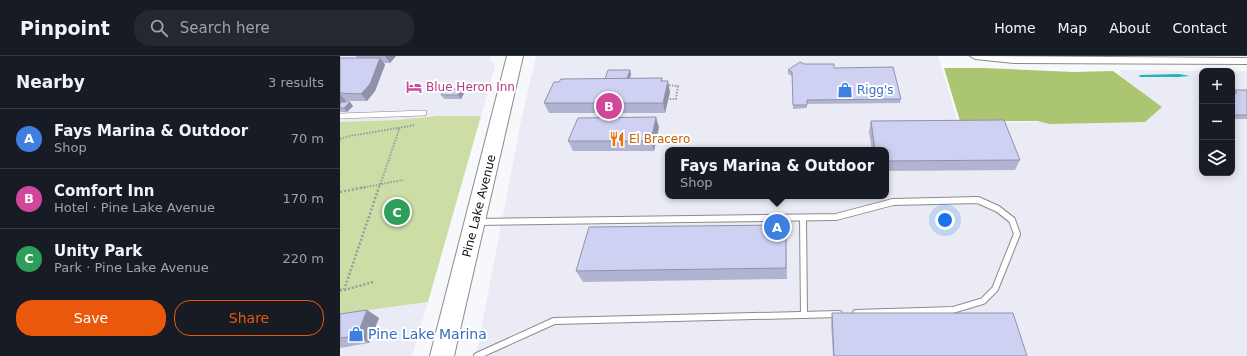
<!DOCTYPE html>
<meta charset="utf-8">
<style>
body{margin:0;font-family:"DejaVu Sans",sans-serif;background:#242831;color:#f1f3f6}
.controls{position:absolute;right:12px;top:12px;display:grid;overflow:hidden;border-radius:8px;box-shadow:0 2px 10px #0003}
.controls button{width:36px;height:36px;display:grid;place-items:center;padding:0;border:0;border-bottom:1px solid #363941;background:#171b24;color:#f1f3f6;font:20px sans-serif}
.you{position:absolute;left:605px;top:164px;width:14px;height:14px;margin:-10px;border:3px solid #fff;border-radius:50%;background:#1a73e8;box-shadow:0 0 0 6px #1a73e833}
.badge{display:grid;place-items:center;width:26px;height:26px;border-radius:50%;background:#ea580c;color:#fff;font-size:13px;font-weight:700}
.pin{position:absolute;translate:-50% -50%;border:2px solid #fff;box-shadow:0 1px 4px #0006}
.popup{position:absolute;left:325px;top:91px;width:224px;height:52px;box-sizing:border-box;display:grid;place-content:center;border-radius:8px;background:#171b24;filter:drop-shadow(0 1px 3px #0005);font-size:13px;white-space:nowrap;color:#9ea1a6}
.popup b{font-size:15px;color:#f1f3f6}
.popup::after{content:'';position:absolute;left:50%;top:100%;margin-left:-8px;border:8px solid transparent;border-top-color:#171b24}
.list{margin:0;padding:0;list-style:none}
h2{display:flex;justify-content:space-between;align-items:center;height:52px;margin:0;padding:0 16px;font-size:17px}
h2 small{font-size:13px;font-weight:400;color:#9ea1a6}
.list li{display:grid;grid-template-columns:26px 1fr auto;gap:12px;align-items:center;box-sizing:border-box;height:60px;padding:0 16px;border-top:1px solid #363941}
.list b{display:block;font-size:15px;white-space:nowrap}
.list p{margin:0;font-size:13px;white-space:nowrap;color:#9ea1a6}
.list em{font-size:13px;font-style:normal;color:#9ea1a6}
.actions{display:flex;gap:8px;padding:12px 16px}
.actions a{flex:1;padding:9px 0;border:1px solid #ea580c;border-radius:16px;text-align:center;font-size:14px;color:#ea580c}
.actions .main{background:#ea580c;color:#fff}
.icon{flex:none;width:22px;height:22px;fill:none;stroke:currentColor;stroke-width:2;stroke-linecap:round;stroke-linejoin:round}
.map{position:relative;flex:none;width:907px;height:300px;overflow:hidden}
header{display:flex;align-items:center;gap:24px;box-sizing:border-box;height:56px;padding:0 20px;background:#171b24;border-bottom:1px solid #363941}
header strong{font-size:19px}
nav{display:flex;gap:22px;margin-inline-start:auto;font-size:14px}
.search{width:280px;height:36px;background:#242831;display:flex;align-items:center;gap:10px;box-sizing:border-box;padding:0 14px;border-radius:16px;color:#9ea1a6;font-size:15px}
main{display:flex}
aside{flex:1;background:#171b24}
.map>svg:first-child{display:block}
.built{fill:#eaebf4;fill-rule:evenodd}
.green{fill:#ccdea6}
.forest{fill:#acc571}
.water{fill:#22b4b8}
.lines{fill:none;stroke-linecap:round;stroke-linejoin:round}
.lane-far1-casing{stroke:#8b8b8e;stroke-width:6}
.lane-casing{stroke:#8b8b8e;stroke-width:8}
.street-casing{stroke:#8b8b8e;stroke-width:2}
.primary-casing{stroke:#8b8b8e;stroke-width:2}
.path-far1{stroke:#9a9b9d;stroke-width:2;stroke-dasharray:1.5 1.5;stroke-linecap:butt}
.path{stroke:#9a9b9d;stroke-width:2.5;stroke-dasharray:2 2;stroke-linecap:butt}
.lane-far1{stroke:#fff;stroke-width:5}
.lane{stroke:#fff;stroke-width:6}
.street{fill:#fff;fill-rule:evenodd}
.primary{fill:#fff;fill-rule:evenodd}
.wall{fill:#b1b4d0}
.shaded-wall{fill:#9092a9}
.building{fill:#ced1f2;stroke:#9092a9}
.labels{text-anchor:middle;stroke-width:4;stroke-linejoin:round;paint-order:stroke}
.hotel-label{font-size:12px;fill:#b23c85;stroke:#fff;text-anchor:start}
.shop-label{font-size:12px;fill:#366cbe;stroke:#fff;text-anchor:start}
.food-label{font-size:12px;fill:#c56008;stroke:#fff;text-anchor:start}
.street-label{font-size:12px;fill:#101011;stroke:#fff}
.near-shop-label{font-size:14px;fill:#366cbe;stroke:#fff;text-anchor:start}
</style>
<header>
<strong>Pinpoint</strong>
<div class="search"><svg class="icon" aria-label="search" viewBox="0 0 24 24"><circle cx="10" cy="10" r="6"/><path d="M15 15l6 6"/></svg>Search here</div>
<nav><a>Home</a><a>Map</a><a>About</a><a>Contact</a></nav>
</header>
<main>
<aside>
<h2>Nearby<small>3 results</small></h2>
<ul class="list">
<li><span class="badge" style="background:#3f7fe0">A</span><div><b>Fays Marina &amp; Outdoor</b><p>Shop</p></div><em>70 m</em></li>
<li><span class="badge" style="background:#d1479c">B</span><div><b>Comfort Inn</b><p>Hotel · Pine Lake Avenue</p></div><em>170 m</em></li>
<li><span class="badge" style="background:#2e9e5b">C</span><div><b>Unity Park</b><p>Park · Pine Lake Avenue</p></div><em>220 m</em></li>
</ul>
<div class="actions"><a class="main">Save</a><a>Share</a></div>
</aside>
<div class="map">
<svg width="907" height="300" viewBox="0 0 907 300">
<rect width="100%" height="100%" fill="#f7f8fb"/>
<g class="built">
<polygon points="0,0 151,0 150,4 155,10 141,60 97,60 57,64 0,66"/>
<path d="M196 0H598L618 67 788 65 780 14 876 15H862V117H892V15H907V300H136L181 65ZM328 94H546V140H328Z"/>
<polygon points="88,246 72,300 0,300 0,258"/>
</g>
<polygon class="green" points="97,60 141,60 88,246 0,258 0,66 57,64"/>
<polygon class="forest" points="604,12 644,12 734,16 773,15 822,51 805,66 710,68 697,65 620,65"/>
<polygon class="water" points="839,18 850,20 838,21 799,21 800,19"/>
<g class="lines">
<defs>
<polyline id="lane-far1" points="0,60 84,57"/>
<g id="lane">
<polyline points="463,162 464,259"/>
<polyline points="138,166 496,161 553,146 638,144 658,153 672,164 677,178 655,233 643,245 613,254 516,257"/>
<polyline points="137,300 214,265 499,258"/>
</g>
<polygon id="street" points="630,0 907,2 907,8 674,7 635,3"/>
<polygon id="primary" points="167,0 183,0 114,300 90,300"/>
</defs>
<use href="#lane-far1" class="lane-far1-casing"/>
<use href="#lane" class="lane-casing"/>
<use href="#street" class="street-casing"/>
<use href="#primary" class="primary-casing"/>
<g class="path-far1">
<polyline points="326,29 338,30 336,43 328,43"/>
<polyline points="58,72 75,69"/>
<polyline points="0,83 9,80 58,72 59,74 39,132"/>
<polyline points="21,132 63,124"/>
</g>
<g class="path">
<polyline points="0,136 26,131"/>
<polyline points="0,234 4,234 39,131"/>
<polyline points="4,234 33,226"/>
</g>
<use href="#lane-far1" class="lane-far1"/>
<use href="#lane" class="lane"/>
<use href="#street" class="street"/>
<use href="#primary" class="primary"/>
</g>
<g class="wall">
<polygon points="16,0 56,0 50,7 44,7 45,9 35,35 27,45 6,45 5,46 10,46 13,50 7,56 0,56 0,2 17,2"/>
<polygon points="464,8 494,12 561,43 560,47 467,48 467,52 453,53 452,20 448,18 448,14"/>
<polygon points="290,14 291,18 290,23 322,22 323,25 330,36 325,57 209,57 204,47 265,23"/>
<polygon points="122,33 124,37 121,43 104,43 101,39"/>
<polygon points="894,34 907,34 907,63 892,63 892,36"/>
<polygon points="531,65 680,104 675,114 546,115 546,94 532,94 529,76"/>
<polygon points="319,71 314,95 233,95 228,85"/>
<polygon points="446,169 447,223 243,226 236,215"/>
<polygon points="27,254 39,262 29,287 0,292 0,258"/>
<polygon points="492,257 687,300 493,300 491,267"/>
</g>
<g class="shaded-wall">
<polygon points="45,0 56,0 50,7"/>
<polygon points="40,2 45,9 35,35 27,45 21,38"/>
<polygon points="290,14 291,18 287,31 286,27"/>
<polygon points="328,25 330,36 325,57 323,47"/>
<polygon points="122,33 124,37 121,43 118,39"/>
<polygon points="0,38 6,45 4,47 0,48"/>
<polygon points="10,46 13,50 7,56 4,52"/>
<polygon points="316,61 319,71 314,95 311,85"/>
<polygon points="27,254 39,262 29,287 17,280"/>
</g>
<g class="building">
<polygon points="0,2 40,2 30,28 21,38 0,37"/>
<polygon points="460,6 464,8 494,8 494,12 553,11 561,43 467,44 467,49 453,49 452,16 448,14"/>
<polygon points="268,14 290,14 287,23 265,23"/>
<polygon points="322,22 321,25 328,25 323,47 204,47 214,26 219,26 221,23"/>
<polygon points="105,33 122,33 118,39 101,39"/>
<polygon points="894,34 907,34 907,59 892,59 892,37 897,37"/>
<polygon points="2,46 10,46 4,52 0,52 0,48"/>
<polygon points="316,61 311,85 228,85 238,62"/>
<polygon points="664,64 680,104 546,105 546,94 535,94 531,65"/>
<polygon points="446,169 446,212 236,215 249,171"/>
<polygon points="27,254 17,280 0,282 0,258"/>
<polygon points="492,257 673,257 687,300 494,300"/>
</g>
<defs>
<symbol id="hotel-bare" viewBox="-9 -9 18 18"><path d="M-6-4.5h1.5V1H6V5H4.5V3h-9V5H-6ZM-4 0a1.8 1.8 0 1 1 3.6 0ZM.5 0V-2.5h3Q6-2.5 6 0Z" fill="#d1479c" stroke="#fff" stroke-width="2.5" paint-order="stroke"/></symbol>
<symbol id="shop-bare" viewBox="-9 -9 18 18"><path d="M-5-2.5h2.3a2.7 3.5 0 0 1 5.4 0H5L5.5 6h-11ZM-1.5-2.5h3a1.5 2.3 0 0 0-3 0Z" fill="#3f7fe0" stroke="#fff" stroke-width="2.5" paint-order="stroke"/></symbol>
<symbol id="restaurant-bare" viewBox="-9 -9 18 18"><path d="M-5-6h1v4h1v-4h1v4h1v-4h1v5L-1.5 .5V6h-2V.5L-5-1ZM5-6V6H3V1.5H1.5Q1.5-4 5-6Z" fill="#e8710a" stroke="#fff" stroke-width="2.5" paint-order="stroke"/></symbol>
</defs>
<g fill-rule="evenodd">
<use href="#hotel-bare" x="63" y="20" width="22" height="22"/>
<use href="#shop-bare" x="494" y="23" width="22" height="22"/>
<use href="#restaurant-bare" x="266" y="72" width="22" height="22"/>
<use href="#shop-bare" x="5" y="267" width="22" height="22"/>
</g>
<g class="labels">
<g class="hotel-label">
<text x="86" y="35">Blue Heron Inn</text>
</g>
<g class="shop-label">
<text x="517" y="38">Rigg's</text>
</g>
<g class="food-label">
<text x="289" y="87">El Bracero</text>
</g>
<g class="street-label">
<text transform="translate(139 150) rotate(-76)" y="4">Pine Lake Avenue</text>
</g>
<g class="near-shop-label">
<text x="28" y="283">Pine Lake Marina</text>
</g>
</g>
</svg>
<div class="controls">
<button>+</button>
<button>−</button>
<button><svg class="icon" aria-label="layers" viewBox="0 0 24 24"><path d="M12 4l9 5-9 5-9-5zM3 14l9 5 9-5"/></svg></button>
</div>
<div class="you"></div>
<div class="pin badge" style="left:437px;top:171px;background:#3f7fe0">A</div>
<div class="popup"><b>Fays Marina &amp; Outdoor</b>Shop</div>
<div class="pin badge" style="left:269px;top:50px;background:#d1479c">B</div>
<div class="pin badge" style="left:57px;top:156px;background:#2e9e5b">C</div>
</div>
</main>
